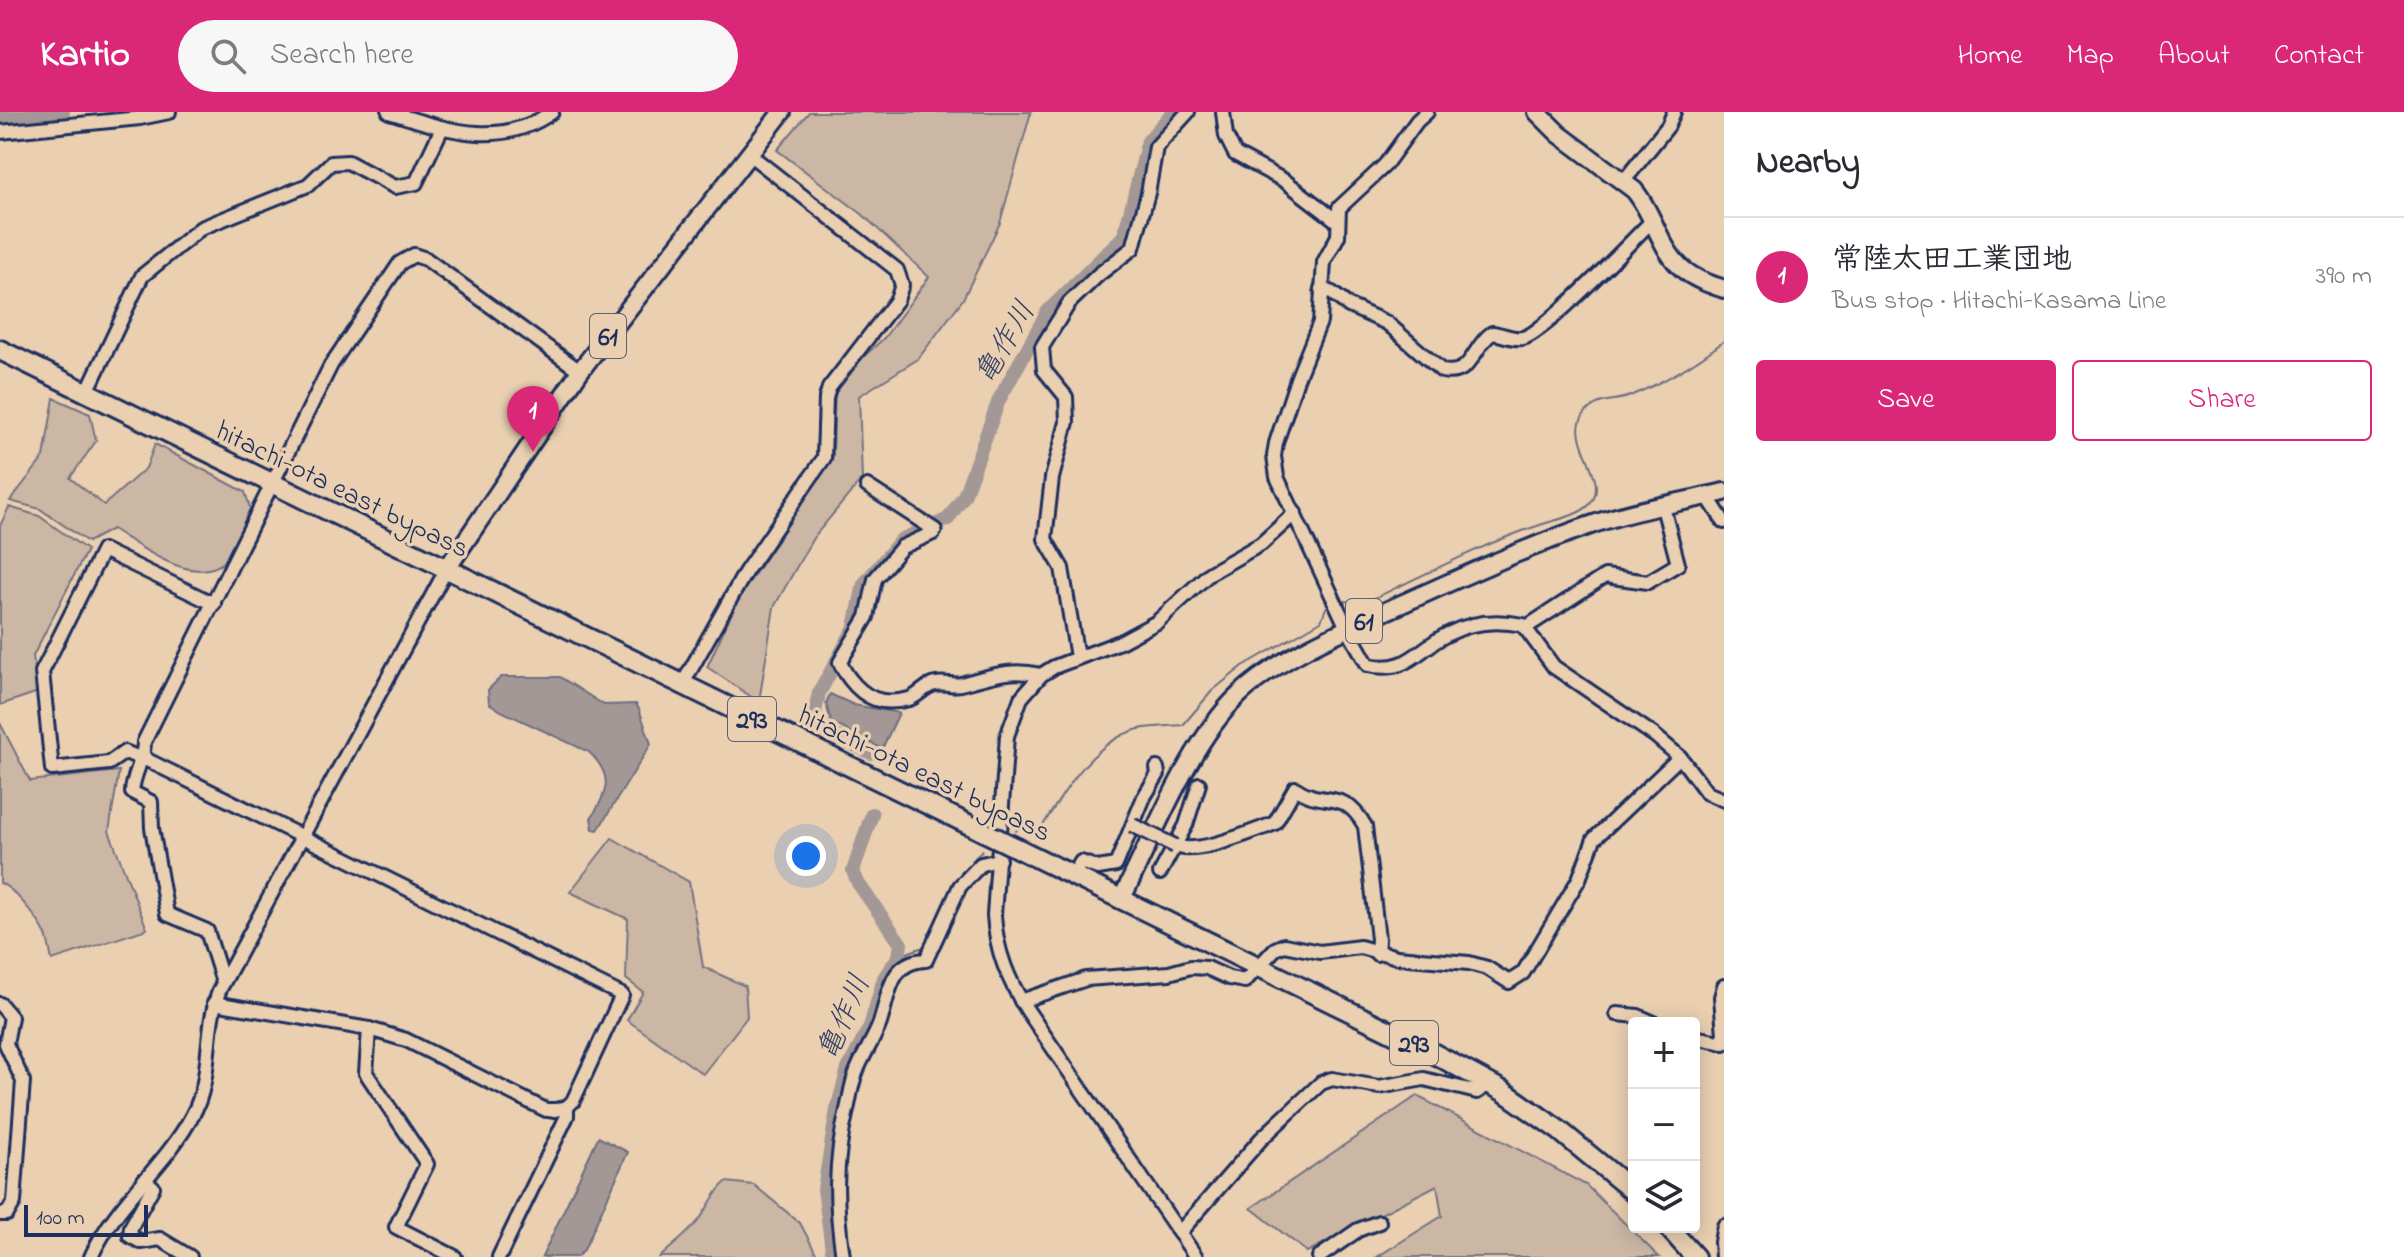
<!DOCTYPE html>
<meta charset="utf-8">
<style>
body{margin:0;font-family:"Indie Flower","Klee One",sans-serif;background:#f7f7f7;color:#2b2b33}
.controls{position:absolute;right:24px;bottom:24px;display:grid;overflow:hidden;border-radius:8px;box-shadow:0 4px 20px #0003}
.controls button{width:72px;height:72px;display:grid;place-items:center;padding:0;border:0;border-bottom:2px solid #e1e1e2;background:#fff;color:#2b2b33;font:40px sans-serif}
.scale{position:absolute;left:24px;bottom:20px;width:124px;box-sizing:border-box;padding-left:8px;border:4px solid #1b2f5e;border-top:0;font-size:22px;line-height:28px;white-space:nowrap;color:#1b2f5e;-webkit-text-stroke:6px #eacfb1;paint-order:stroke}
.you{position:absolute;left:806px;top:744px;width:28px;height:28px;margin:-20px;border:6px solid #fff;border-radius:50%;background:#1a73e8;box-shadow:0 0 0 12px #1a73e833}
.badge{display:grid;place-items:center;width:52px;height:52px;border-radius:50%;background:#db2777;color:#fff;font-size:26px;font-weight:700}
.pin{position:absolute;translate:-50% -66px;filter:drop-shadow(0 2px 4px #0008)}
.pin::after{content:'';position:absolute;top:42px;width:28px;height:24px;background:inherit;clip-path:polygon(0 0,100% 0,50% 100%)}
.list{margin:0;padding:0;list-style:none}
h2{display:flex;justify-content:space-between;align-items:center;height:104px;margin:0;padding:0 32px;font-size:34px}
h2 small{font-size:26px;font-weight:400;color:#7c7c81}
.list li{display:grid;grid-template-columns:52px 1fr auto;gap:24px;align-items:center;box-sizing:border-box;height:120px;padding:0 32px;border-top:2px solid #e1e1e2}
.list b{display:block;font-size:30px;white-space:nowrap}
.list p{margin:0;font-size:26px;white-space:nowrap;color:#7c7c81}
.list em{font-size:26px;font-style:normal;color:#7c7c81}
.actions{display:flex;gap:16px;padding:24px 32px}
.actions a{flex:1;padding:18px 0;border:2px solid #db2777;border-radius:8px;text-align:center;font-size:28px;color:#db2777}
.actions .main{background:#db2777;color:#fff}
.icon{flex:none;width:44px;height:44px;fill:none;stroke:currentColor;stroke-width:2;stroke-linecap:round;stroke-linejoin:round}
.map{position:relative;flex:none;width:1724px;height:1145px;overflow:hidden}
header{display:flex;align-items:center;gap:48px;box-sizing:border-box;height:112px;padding:0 40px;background:#db2777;color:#fff}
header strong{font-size:38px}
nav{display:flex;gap:44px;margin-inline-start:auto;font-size:28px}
.search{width:560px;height:72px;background:#f7f7f7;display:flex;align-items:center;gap:20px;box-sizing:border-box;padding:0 28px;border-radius:44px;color:#7c7c81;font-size:30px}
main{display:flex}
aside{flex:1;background:#fff}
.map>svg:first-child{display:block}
.green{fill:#ccb7a5;stroke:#747382;stroke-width:2}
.water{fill:#a39895;stroke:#6d6e7f;stroke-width:2}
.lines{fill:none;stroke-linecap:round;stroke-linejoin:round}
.stream{stroke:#6d6e7f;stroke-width:2}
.river{stroke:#a39895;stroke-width:14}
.minor-casing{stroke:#1b2f5e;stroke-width:18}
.major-casing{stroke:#1b2f5e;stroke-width:22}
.highway-casing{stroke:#1b2f5e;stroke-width:24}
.minor{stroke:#eacfb1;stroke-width:12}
.major{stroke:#eacfb1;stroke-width:16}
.highway{stroke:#eacfb1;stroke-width:18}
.minor-bridge-casing{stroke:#1b2f5e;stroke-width:18;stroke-linecap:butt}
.highway-bridge-casing{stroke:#1b2f5e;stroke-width:24;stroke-linecap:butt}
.minor-bridge{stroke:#eacfb1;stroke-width:12}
.highway-bridge{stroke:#eacfb1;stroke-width:18}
.labels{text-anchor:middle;stroke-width:7;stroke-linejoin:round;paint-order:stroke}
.shield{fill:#eacfb1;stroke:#595f77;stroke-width:2}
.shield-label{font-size:26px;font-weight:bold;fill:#1b2f5e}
.street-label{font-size:28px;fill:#1b2f5e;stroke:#eacfb1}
.water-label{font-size:30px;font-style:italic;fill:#2f3f66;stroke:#eacfb1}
</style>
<header>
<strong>Kartio</strong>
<div class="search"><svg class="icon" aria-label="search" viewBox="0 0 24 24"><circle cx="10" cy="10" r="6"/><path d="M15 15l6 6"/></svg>Search here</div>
<nav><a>Home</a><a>Map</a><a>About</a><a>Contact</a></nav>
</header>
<main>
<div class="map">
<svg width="1724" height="1145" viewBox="0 0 1724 1145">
<rect width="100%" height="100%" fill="#eacfb1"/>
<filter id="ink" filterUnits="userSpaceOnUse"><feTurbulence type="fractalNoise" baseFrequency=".0125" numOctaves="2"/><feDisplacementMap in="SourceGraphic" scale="16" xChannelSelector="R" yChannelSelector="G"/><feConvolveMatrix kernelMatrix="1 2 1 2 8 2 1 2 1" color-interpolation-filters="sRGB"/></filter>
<g filter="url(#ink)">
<g class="green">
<polygon points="809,0 1031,0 1000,111 963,187 918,247 859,284 862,367 813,426 774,495 759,590 707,555 738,487 833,345 835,271 884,226 929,165 862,102 777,38"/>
<path d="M54 286 90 302 96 329 70 366 104 393 146 356 155 332 245 380 250 396 229 446C196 479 142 435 112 417L88 430 40 397 10 389 44 345Z"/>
<polygon points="9,395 39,404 87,438 33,544 38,580 0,593 0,414"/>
<path d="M0 611 30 669 119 659 109 719 147 817 52 848C50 840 49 831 46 823 40 809 14 776 0 771Z"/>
<polygon points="612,726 689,770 703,855 745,874 747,905 703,962 627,908 643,880 626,867 628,807 570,780"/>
<polygon points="1417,984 1586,1073 1659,1145 1377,1145 1442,1104 1437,1073 1307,1140 1251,1096"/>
<path d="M726 1070 754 1073 800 1111 818 1145H660C673 1133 688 1122 699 1108 708 1097 715 1078 726 1070Z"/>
</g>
<g class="water">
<path d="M501 565H560L604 593 636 592 639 597 651 632 598 718 593 717 591 706C608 680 614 664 589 640L501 599 489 591 488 578Z"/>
<polygon points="830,582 854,593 899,601 882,637 831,610 826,591"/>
<polygon points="598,1025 628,1040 584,1138 577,1145 542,1145"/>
</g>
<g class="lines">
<g class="stream">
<path d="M1345 489 1362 492C1421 465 1479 433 1540 413 1555 408 1579 404 1590 392 1615 364 1551 319 1595 293 1605 287 1619 289 1630 284 1664 270 1695 252 1724 229"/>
<path d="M1016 719 1018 715H1042C1065 678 1094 628 1139 617 1153 614 1169 614 1183 613L1212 579 1243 554 1321 509 1326 496 1330 494"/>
<polyline points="948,785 953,771 982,738"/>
<polyline points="933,817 943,798"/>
<polyline points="899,844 926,834"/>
</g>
<g class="river">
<polyline points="0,6 63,0"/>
<polyline points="937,412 948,407 964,384 999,288 1048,199 1124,124 1148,29 1173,0"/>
<polyline points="871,641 821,617 815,600 819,581 855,515 864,472 901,428 928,416"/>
<polyline points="833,1145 824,1077 837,997 848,957 870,915 884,866 899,844 901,832 858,771 853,759 872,702"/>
</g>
<defs>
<g id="minor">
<path d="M389 0C445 17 499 38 552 0"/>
<polyline points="1223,0 1226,24 1235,42 1285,69 1337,109"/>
<path d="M1427 0 1417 9 1385 53 1339 96 1338 124 1324 150 1320 210 1297 267 1276 331 1274 344 1277 365 1347 516 1368 553C1408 562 1417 537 1448 522 1471 510 1498 508 1523 513L1554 555 1654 623 1680 645 1707 681 1724 688"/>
<polyline points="0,20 140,6 169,0"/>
<polyline points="1623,70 1668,14 1674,0"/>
<path d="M1321 177 1332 181 1349 194 1387 211 1442 259C1473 265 1471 236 1492 221 1503 222 1513 228 1523 226 1546 220 1631 129 1653 108"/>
<polyline points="87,280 142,164 201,116 308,73 331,51 348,50 395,75 416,71 442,16"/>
<path d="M867 374 935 418 933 421 902 435 875 467 867 505 840 550C842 556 845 560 849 566 865 587 882 594 909 587 919 584 925 573 936 572 945 570 953 574 961 572 992 564 1009 556 1041 563"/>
<polyline points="1707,384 1724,410"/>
<polyline points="214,492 103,438 42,560 52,657 109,651 125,640 137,645 144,644 147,648 622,883 573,989 567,995 567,1004 499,1145"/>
<polyline points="1525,516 1605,464 1648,470 1678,452 1663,395"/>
<polyline points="1077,545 1062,456 1045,427 1052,366 1067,310 1066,285 1044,258 1042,235 1069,191 1098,163 1133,136 1148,81 1156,35 1188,0"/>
<polyline points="682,573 746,459 824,346 826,286 829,276 897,188 902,173 897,158 749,42"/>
<path d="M1175 734C1198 743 1245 722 1268 714L1275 711 1295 676C1325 697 1342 674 1365 714L1378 827 1377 842"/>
<polyline points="1160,761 1186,713 1199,672"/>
<polyline points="1073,764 1081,750 1098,756 1116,753 1144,685 1158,662 1157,656"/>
<path d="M223 870 207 819 167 802 152 716 151 690 132 680C133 662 144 648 144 630L331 253 400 151 414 143 426 147 580 259"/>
<polyline points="1724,874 1721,885 1724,923"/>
<polyline points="1021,889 1086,867 1169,861 1191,855 1207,856 1229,866 1245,869 1275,837 1284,833 1320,840 1360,835 1397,845 1469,851 1487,856 1509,870 1523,861 1579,767 1594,727 1680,645"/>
<polyline points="214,891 369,917 406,928 546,998 556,998 567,995"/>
<polyline points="0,892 11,905 6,932 23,969 14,1090 7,1102 0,1102"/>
<polyline points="1617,902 1638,904 1654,911"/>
<polyline points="369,917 366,961 427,1052 396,1115 455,1145"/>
<polyline points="1694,925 1724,931"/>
<polyline points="144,1068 153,1075 131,1115 130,1124 141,1130 160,1127 190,1145"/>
<polyline points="1179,1121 1261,1027 1321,971 1332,967 1379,975 1424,967 1477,980 1489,972"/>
<path d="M91 1145C115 1091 165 1055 192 1004 214 965 203 918 220 877L446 458"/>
<path d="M843 1145C835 1090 834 1052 847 998 850 986 851 973 856 961 862 944 874 928 880 911 889 883 889 849 926 848L960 774 981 752 999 748"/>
<path d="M1196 1145 1027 898C1008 868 996 839 994 803L1007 624 1021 586 1041 563 1054 555 1120 530 1157 510 1210 461 1261 432 1295 401"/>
<polyline points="1319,1145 1358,1118 1379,1110"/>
<polyline points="1722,1145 1721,1130 1724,1114"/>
</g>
<g id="major">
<path d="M1537 0 1559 22 1634 78C1654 101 1660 139 1684 158 1696 168 1710 172 1724 177"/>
<polyline points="446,458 580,259 782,0"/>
<path d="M1121 788C1152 727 1190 629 1239 583 1275 548 1340 520 1386 499 1453 469 1519 438 1588 414 1632 398 1679 391 1724 380"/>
</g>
<g id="highway">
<polyline points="0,238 982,719"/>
<polyline points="1019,737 1418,933 1503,979 1560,1019 1634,1080"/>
<polyline points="1668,1115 1695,1145"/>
</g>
</defs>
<use href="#minor" class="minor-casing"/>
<use href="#major" class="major-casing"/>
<use href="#highway" class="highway-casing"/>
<use href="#minor" class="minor"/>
<use href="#major" class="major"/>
<use href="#highway" class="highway"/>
<defs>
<polyline id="minor-bridge" points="1132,713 1175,734"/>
<polyline id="highway-bridge" points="982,719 1019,737"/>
</defs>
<use href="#minor-bridge" class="minor-bridge-casing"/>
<use href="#highway-bridge" class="highway-bridge-casing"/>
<use href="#minor-bridge" class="minor-bridge"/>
<use href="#highway-bridge" class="highway-bridge"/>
</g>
</g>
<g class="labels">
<g class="shield">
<rect x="590" y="202" width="36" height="44" rx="6"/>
<rect x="1346" y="487" width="36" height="44" rx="6"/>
<rect x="728" y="585" width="48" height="44" rx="6"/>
<rect x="1390" y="909" width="48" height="44" rx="6"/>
</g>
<g class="shield-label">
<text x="608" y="233">61</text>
<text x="1364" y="518">61</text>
<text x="752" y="616">293</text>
<text x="1414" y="940">293</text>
</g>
<g class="street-label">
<text transform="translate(343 376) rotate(26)" y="10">hitachi-ota east bypass</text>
<text transform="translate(925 660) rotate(26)" y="10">hitachi-ota east bypass</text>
</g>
<g class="water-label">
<text transform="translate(1004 230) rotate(-60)" y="10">亀作川</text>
<text transform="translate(843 905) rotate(-67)" y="10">亀作川</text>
</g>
</g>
</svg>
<div class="controls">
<button>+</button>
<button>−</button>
<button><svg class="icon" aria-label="layers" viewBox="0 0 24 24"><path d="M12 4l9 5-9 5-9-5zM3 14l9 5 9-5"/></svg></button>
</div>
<div class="scale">100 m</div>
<div class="you"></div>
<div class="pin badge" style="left:533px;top:340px">1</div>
</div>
<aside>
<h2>Nearby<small></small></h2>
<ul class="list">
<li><span class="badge">1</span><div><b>常陸太田工業団地</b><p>Bus stop · Hitachi-Kasama Line</p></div><em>390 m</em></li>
</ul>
<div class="actions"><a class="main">Save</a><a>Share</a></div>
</aside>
</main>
